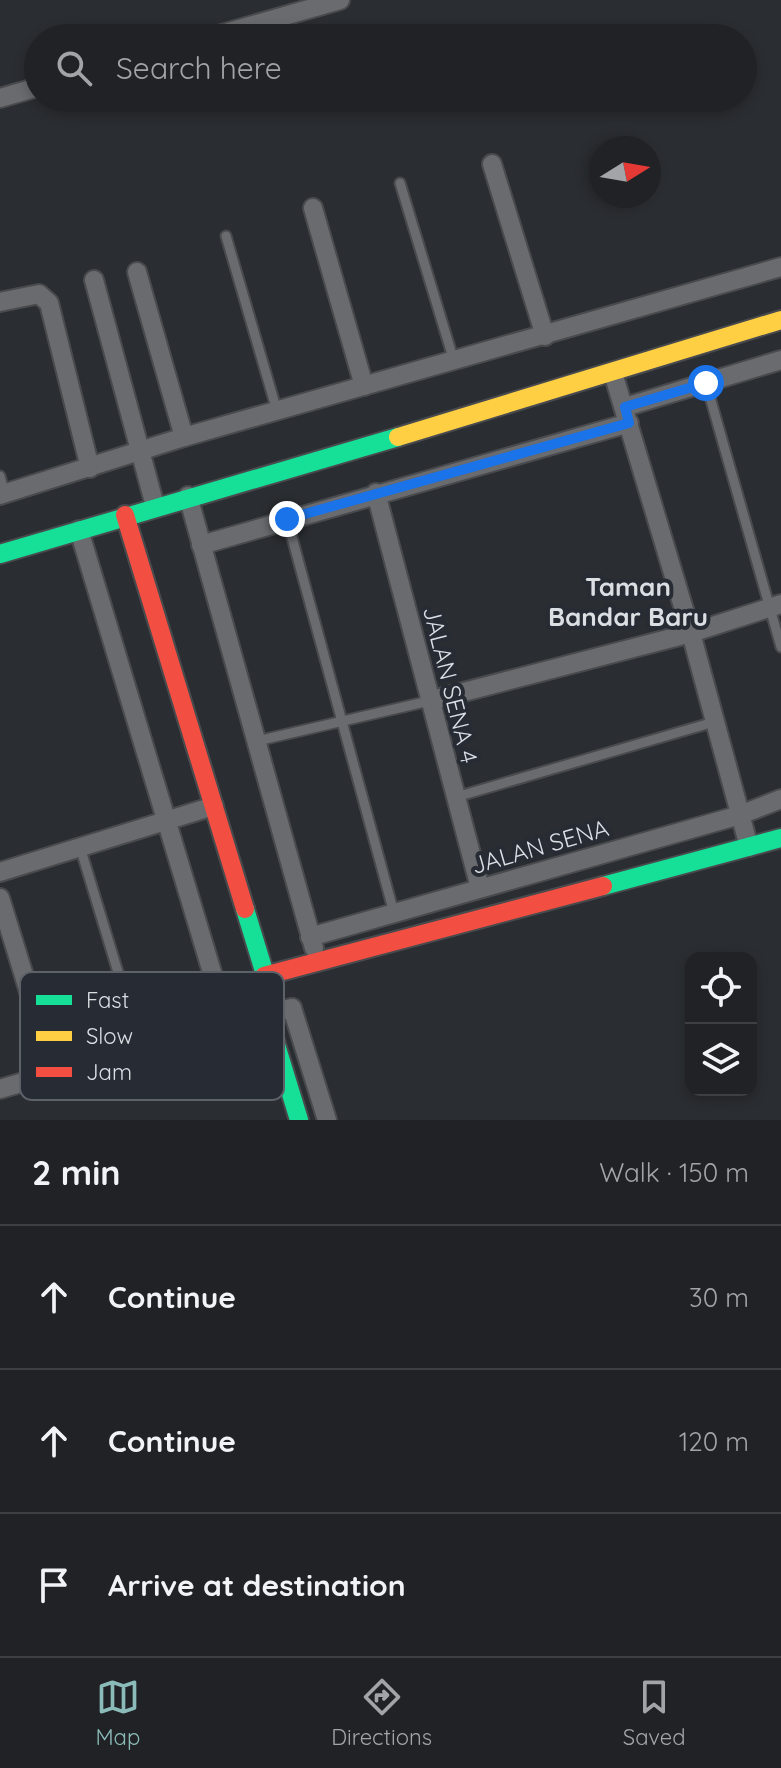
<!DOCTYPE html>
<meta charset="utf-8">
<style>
body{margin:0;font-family:Quicksand,sans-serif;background:#2d2f32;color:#f1f3f6}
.controls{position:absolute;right:24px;bottom:24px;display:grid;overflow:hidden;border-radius:16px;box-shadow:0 4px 12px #0003}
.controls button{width:72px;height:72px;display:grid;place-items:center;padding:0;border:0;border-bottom:2px solid #3d3f42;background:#202225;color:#f1f3f6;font:40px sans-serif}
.compass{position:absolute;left:589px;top:136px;width:72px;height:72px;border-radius:50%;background:#202225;box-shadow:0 4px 12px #0003;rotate:79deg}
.stop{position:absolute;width:24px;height:24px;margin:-18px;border:6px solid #1a73e8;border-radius:50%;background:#fff}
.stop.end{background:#1a73e8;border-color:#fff;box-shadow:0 2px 8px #0008}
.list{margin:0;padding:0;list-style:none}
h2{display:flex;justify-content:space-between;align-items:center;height:104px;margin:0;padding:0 32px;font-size:34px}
h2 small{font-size:26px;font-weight:400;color:#a2a4a7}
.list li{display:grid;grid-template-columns:52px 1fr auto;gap:24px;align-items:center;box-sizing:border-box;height:144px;padding:0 32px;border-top:2px solid #3d3f42}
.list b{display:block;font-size:30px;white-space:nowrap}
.list em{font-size:26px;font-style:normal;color:#a2a4a7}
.icon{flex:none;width:44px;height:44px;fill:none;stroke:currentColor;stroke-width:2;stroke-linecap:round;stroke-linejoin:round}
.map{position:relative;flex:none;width:781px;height:1120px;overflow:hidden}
.search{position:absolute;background:#202225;box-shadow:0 4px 12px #0003;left:24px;right:24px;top:24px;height:88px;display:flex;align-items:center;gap:20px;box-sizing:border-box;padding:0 28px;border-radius:44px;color:#a2a4a7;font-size:30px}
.sheet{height:536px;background:#202225}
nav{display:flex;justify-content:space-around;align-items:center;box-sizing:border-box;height:112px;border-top:2px solid #3d3f42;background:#202225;font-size:22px;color:#a2a4a7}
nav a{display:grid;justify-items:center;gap:4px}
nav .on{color:#8bbbb9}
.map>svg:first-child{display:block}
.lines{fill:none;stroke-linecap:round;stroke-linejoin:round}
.lane-casing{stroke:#484a4d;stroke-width:13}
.street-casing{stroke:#484a4d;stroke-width:22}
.fast-casing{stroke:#484a4d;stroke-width:22}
.slow-casing{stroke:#484a4d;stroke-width:22}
.jam-casing{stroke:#484a4d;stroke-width:22}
.lane{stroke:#696b6f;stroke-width:9}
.street{stroke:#696b6f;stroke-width:18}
.fast{stroke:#16e098;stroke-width:18}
.slow{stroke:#ffcf43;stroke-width:18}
.jam{stroke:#f24e42;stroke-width:18}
.route{stroke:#1a73e8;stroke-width:10}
.labels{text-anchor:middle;stroke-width:8;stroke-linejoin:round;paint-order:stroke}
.street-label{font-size:24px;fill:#dbdfe4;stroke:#272c34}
.neighbourhood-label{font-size:26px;font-weight:bold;fill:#dbdfe4;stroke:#272c34}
.key{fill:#272c34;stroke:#5d6269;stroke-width:2}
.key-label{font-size:22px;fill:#dbdfe4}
</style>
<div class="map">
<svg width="781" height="1120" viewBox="0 0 781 1120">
<rect width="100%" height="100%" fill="#2a2d31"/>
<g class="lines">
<defs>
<g id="lane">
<polyline points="400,183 454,361"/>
<polyline points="226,236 277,411"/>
<polyline points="706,383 781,647"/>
<polyline points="0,476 5,494"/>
<polyline points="287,519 394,913"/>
<polyline points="257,741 429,701"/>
<polyline points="456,797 714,722"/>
<polyline points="80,847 141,1048"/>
</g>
<g id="street">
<polyline points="208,38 340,0"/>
<polyline points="0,98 38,87"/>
<polyline points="492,164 545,336"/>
<polyline points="313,208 364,386"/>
<polyline points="137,272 184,437"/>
<polyline points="94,280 155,506"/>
<polyline points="0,302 39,294 49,303 90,468"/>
<polyline points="613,373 691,633 749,847"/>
<polyline points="625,407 781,360"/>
<polyline points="376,493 480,888"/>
<polyline points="0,495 184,437 781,267"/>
<polyline points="188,496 314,948"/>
<polyline points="79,530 227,1022"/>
<polyline points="201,545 629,423"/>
<polyline points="429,701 691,633 781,604"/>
<polyline points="0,872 214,806"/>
<polyline points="0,898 54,1073"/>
<polyline points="310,937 740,815 781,799"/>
<polyline points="292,1008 327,1120"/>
<polyline points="0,1089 227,1022 292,1008"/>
</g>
<g id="fast">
<polyline points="0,554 398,437"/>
<polyline points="603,886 781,838"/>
<polyline points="245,909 271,994 266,1012 299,1120"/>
</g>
<polyline id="slow" points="398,437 781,320"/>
<g id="jam">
<polyline points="125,515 245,909"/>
<polyline points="264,976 603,886"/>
</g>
</defs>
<use href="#lane" class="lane-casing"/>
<use href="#street" class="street-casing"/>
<use href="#fast" class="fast-casing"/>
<use href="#slow" class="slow-casing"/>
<use href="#jam" class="jam-casing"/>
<use href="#lane" class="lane"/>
<use href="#street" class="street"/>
<use href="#fast" class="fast"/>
<use href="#slow" class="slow"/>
<use href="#jam" class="jam"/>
</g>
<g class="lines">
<polyline class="route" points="287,519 629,423 625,407 706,383"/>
</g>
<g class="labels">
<g class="street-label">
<text transform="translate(450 685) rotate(76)" y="8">JALAN SENA 4</text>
<text transform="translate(540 847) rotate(-16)" y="8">JALAN SENA</text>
</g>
<g class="neighbourhood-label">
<text x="628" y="596">Taman<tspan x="628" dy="30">Bandar Baru</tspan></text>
</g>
</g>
<rect x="20" y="972" width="264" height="128" rx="12" class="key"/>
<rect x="36" y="995" width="36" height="10" fill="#16e098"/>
<rect x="36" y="1031" width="36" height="10" fill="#ffcf43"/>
<rect x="36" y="1067" width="36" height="10" fill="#f24e42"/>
<g class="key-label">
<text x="86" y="1008">Fast</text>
<text x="86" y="1044">Slow</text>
<text x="86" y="1080">Jam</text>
</g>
</svg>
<div class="controls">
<button><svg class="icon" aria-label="locate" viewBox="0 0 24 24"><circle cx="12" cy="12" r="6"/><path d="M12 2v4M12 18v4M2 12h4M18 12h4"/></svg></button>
<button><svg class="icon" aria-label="layers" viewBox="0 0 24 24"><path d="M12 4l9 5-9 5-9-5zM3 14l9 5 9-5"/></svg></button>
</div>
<svg class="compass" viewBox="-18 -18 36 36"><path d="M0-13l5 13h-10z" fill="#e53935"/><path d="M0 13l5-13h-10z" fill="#a2a4a7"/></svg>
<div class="stop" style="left:706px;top:383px"></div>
<div class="stop end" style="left:287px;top:519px"></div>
<div class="search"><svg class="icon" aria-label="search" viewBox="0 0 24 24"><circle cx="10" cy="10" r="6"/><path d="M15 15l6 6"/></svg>Search here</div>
</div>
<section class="sheet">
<h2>2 min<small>Walk · 150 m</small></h2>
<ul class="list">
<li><svg class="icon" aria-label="ahead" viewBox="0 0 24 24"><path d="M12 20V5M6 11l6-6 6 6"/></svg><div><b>Continue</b></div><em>30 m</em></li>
<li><svg class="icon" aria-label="ahead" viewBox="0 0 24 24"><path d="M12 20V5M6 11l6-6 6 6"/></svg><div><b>Continue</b></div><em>120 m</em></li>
<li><svg class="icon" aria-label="arrive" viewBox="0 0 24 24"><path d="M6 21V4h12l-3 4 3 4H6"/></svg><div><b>Arrive at destination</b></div></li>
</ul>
</section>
<nav>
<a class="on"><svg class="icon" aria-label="map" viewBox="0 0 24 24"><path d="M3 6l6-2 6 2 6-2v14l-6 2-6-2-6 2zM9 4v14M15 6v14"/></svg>Map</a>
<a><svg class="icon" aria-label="directions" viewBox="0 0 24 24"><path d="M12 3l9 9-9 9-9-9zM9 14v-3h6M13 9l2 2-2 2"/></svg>Directions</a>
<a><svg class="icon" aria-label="saved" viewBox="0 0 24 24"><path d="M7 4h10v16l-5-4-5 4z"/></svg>Saved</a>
</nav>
